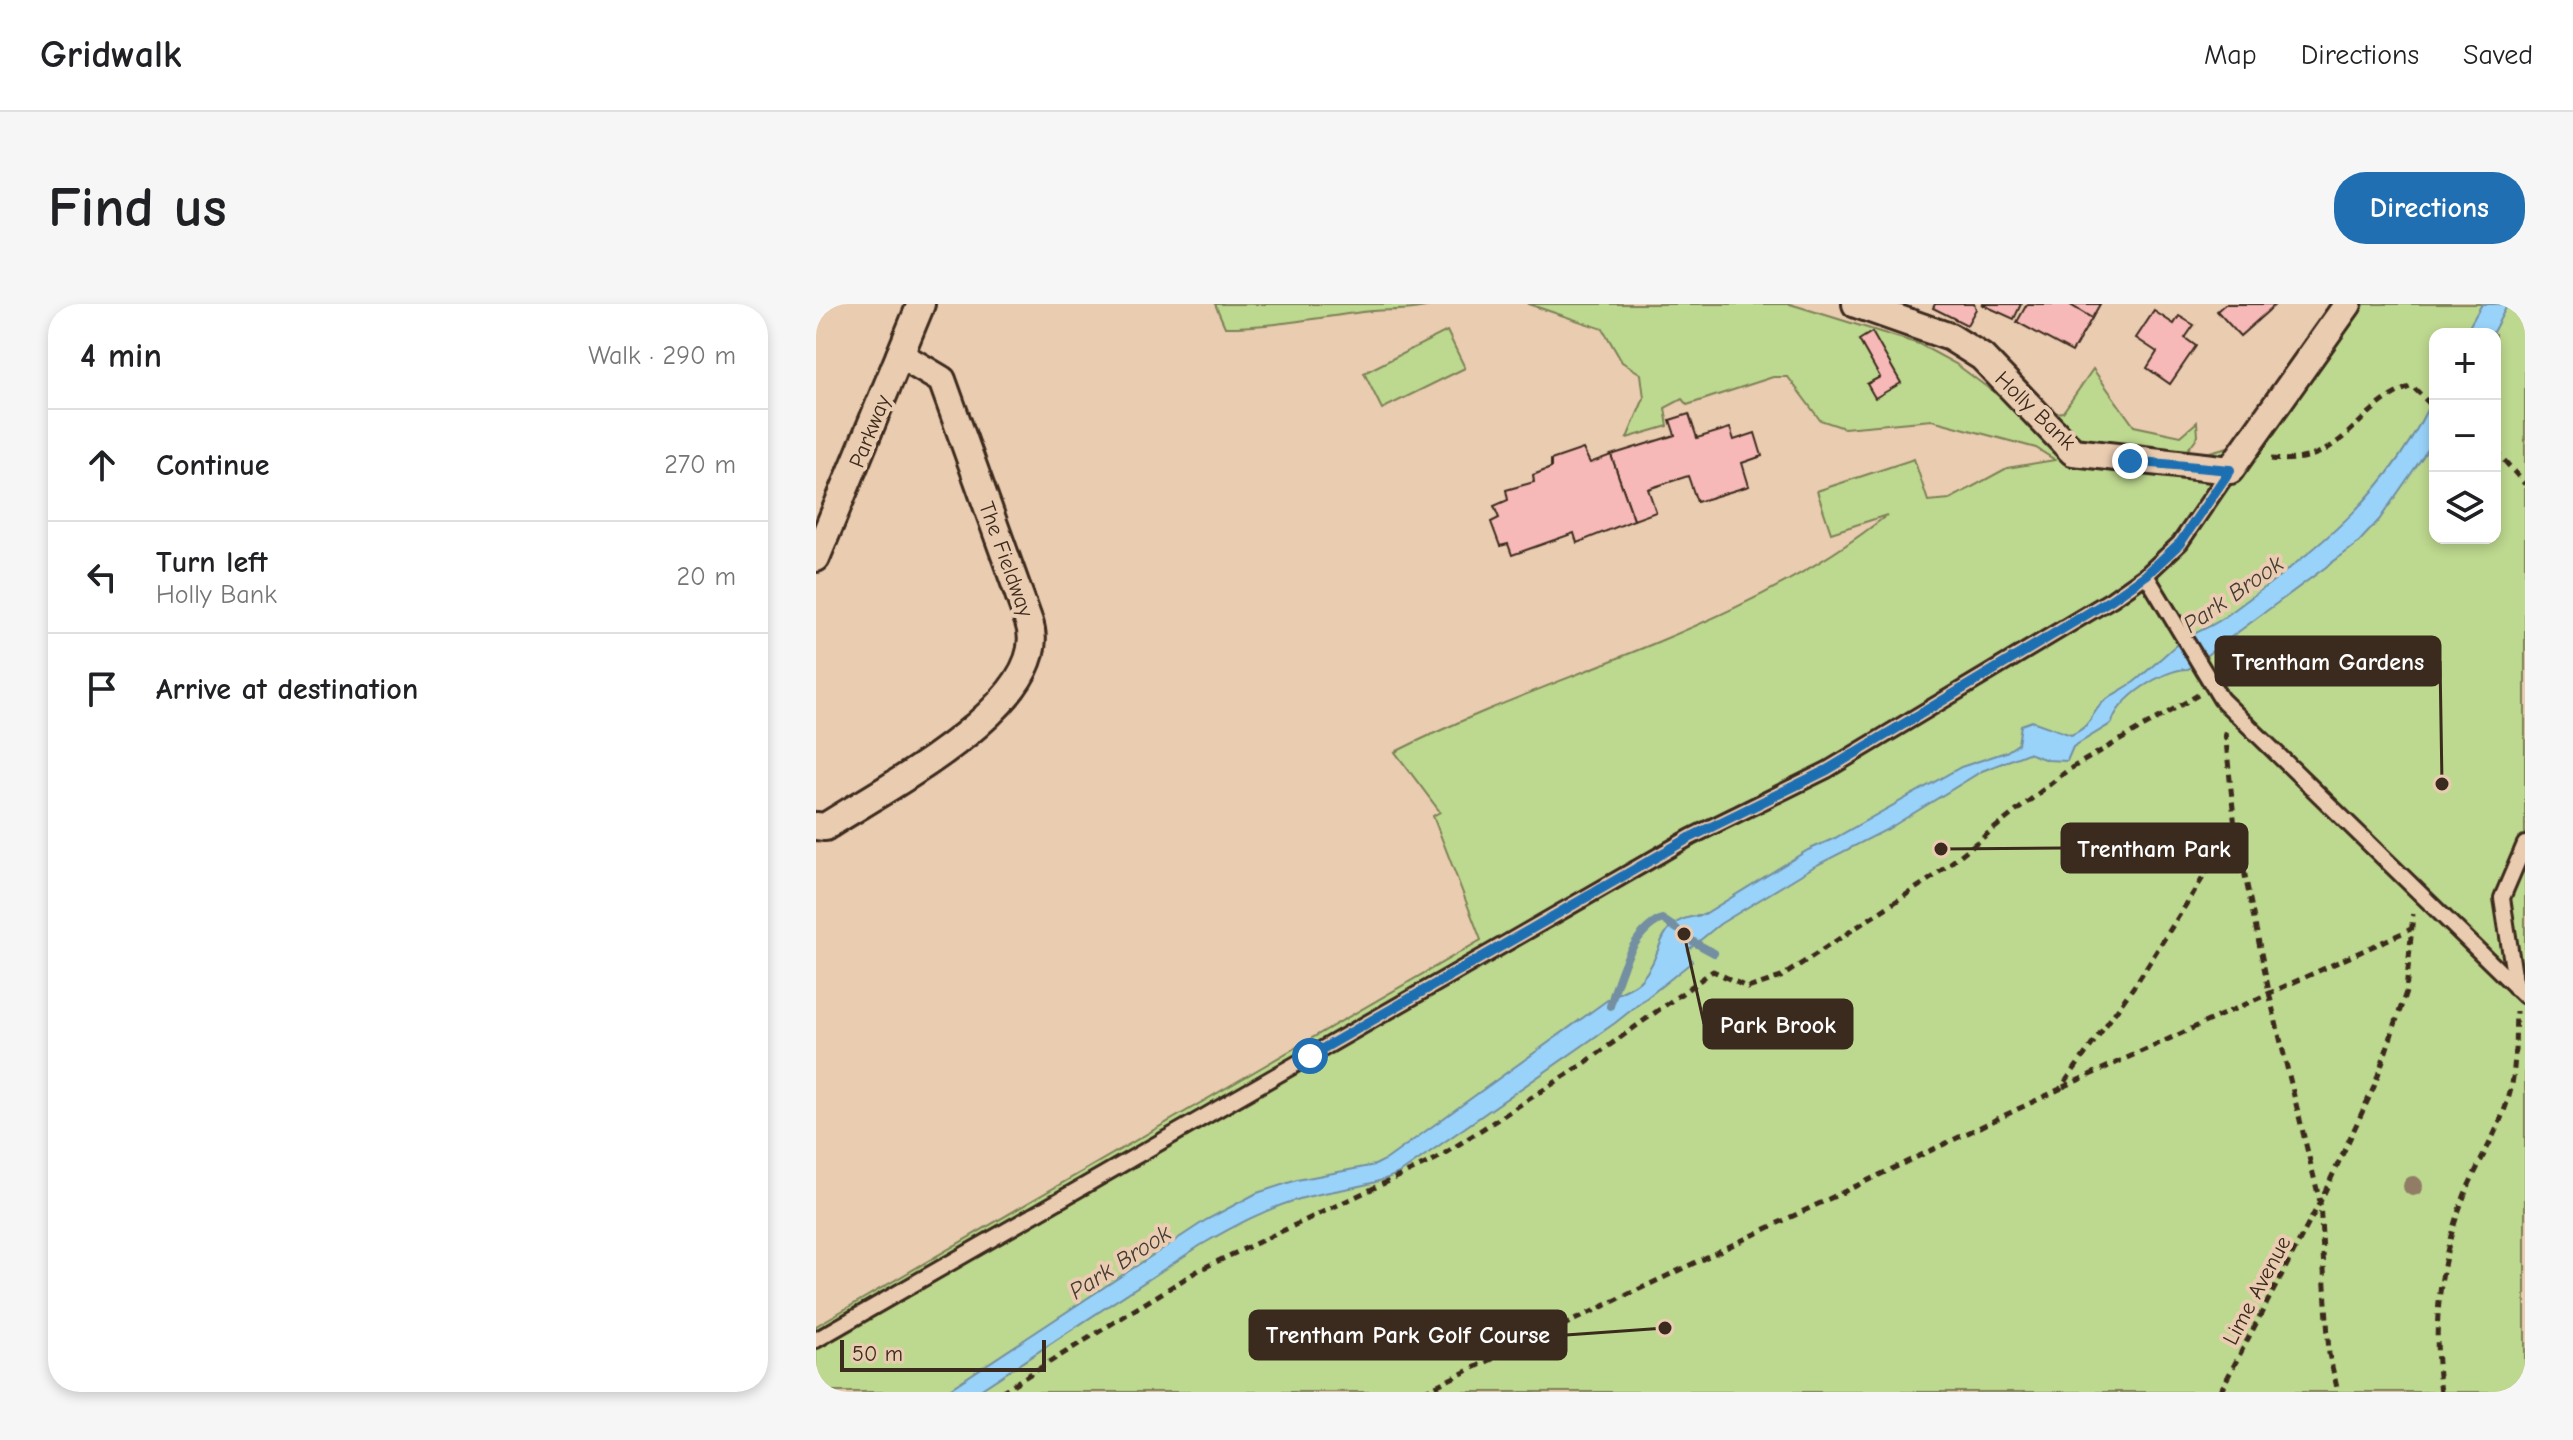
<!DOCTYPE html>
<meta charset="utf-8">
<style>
body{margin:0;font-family:"Comic Neue",sans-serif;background:#f6f6f6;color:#202124}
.controls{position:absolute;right:24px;top:24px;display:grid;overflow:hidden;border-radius:16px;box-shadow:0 4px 12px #0003}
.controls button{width:72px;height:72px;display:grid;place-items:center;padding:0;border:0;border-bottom:2px solid #e0e0e0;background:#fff;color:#202124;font:40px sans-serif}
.scale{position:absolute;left:24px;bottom:20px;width:206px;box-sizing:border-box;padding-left:8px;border:4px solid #3b2a1e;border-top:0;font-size:22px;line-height:28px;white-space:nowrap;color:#3b2a1e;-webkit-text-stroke:6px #eaccb1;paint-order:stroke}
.stop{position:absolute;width:24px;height:24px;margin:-18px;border:6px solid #1f6fb2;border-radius:50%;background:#fff}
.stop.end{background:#1f6fb2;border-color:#fff;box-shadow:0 2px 8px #0008}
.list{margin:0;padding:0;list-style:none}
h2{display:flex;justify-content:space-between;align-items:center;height:104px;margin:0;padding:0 32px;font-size:34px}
h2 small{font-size:26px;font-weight:400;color:#757577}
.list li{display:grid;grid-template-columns:52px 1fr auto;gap:24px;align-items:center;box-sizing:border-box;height:112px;padding:0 32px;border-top:2px solid #e0e0e0}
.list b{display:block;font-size:30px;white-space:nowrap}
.list p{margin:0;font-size:26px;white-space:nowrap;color:#757577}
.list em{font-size:26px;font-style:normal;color:#757577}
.icon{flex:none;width:44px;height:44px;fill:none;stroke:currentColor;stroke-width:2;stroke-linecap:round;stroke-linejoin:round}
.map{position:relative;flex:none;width:1709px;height:1088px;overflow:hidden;border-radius:32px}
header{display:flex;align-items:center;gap:48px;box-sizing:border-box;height:112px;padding:0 40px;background:#fff;border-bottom:2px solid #e0e0e0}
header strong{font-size:38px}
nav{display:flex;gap:44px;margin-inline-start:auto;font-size:28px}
.intro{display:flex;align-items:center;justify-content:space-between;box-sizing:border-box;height:192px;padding:0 48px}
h1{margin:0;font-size:56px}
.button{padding:20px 36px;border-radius:32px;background:#1f6fb2;color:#fff;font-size:28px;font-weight:700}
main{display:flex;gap:48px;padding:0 48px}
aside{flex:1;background:#fff;border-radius:32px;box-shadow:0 4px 12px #0003}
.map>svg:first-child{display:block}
.green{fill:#bdd88f;stroke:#7c8156;stroke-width:2;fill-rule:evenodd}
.water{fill:#99d3f9;stroke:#738fa1;stroke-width:2}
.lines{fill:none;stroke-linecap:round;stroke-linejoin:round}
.stream{stroke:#738fa1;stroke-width:8}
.building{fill:#f6b9b7;stroke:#3b2a1e;stroke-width:2}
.lane-casing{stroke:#3b2a1e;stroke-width:20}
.street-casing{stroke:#3b2a1e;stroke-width:32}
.path{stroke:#3b2a1e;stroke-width:5;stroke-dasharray:8 6;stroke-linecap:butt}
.lane{stroke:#eaccb1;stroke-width:14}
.street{stroke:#eaccb1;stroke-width:26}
.tree{fill:#917c66}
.route{stroke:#1f6fb2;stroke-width:10}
.labels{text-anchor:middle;stroke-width:8;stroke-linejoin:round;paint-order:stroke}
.street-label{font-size:22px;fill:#3b2a1e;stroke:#eaccb1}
.water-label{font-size:24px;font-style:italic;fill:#443b34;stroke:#eaccb1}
.leader{fill:none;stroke:#3b2a1e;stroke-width:3}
.callout-dot{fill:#3b2a1e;stroke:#eaccb1;stroke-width:3}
.callout{fill:#3b2a1e;stroke:#3b2a1e;stroke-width:3}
.callout-label{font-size:24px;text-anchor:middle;font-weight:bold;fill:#fff}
</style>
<header>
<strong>Gridwalk</strong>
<nav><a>Map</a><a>Directions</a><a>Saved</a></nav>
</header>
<div class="intro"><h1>Find us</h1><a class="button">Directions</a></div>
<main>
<aside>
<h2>4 min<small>Walk · 290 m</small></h2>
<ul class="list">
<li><svg class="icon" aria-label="ahead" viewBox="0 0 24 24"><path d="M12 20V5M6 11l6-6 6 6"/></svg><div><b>Continue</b></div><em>270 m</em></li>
<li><svg class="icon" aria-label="left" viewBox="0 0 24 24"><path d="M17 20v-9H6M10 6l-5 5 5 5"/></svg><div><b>Turn left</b><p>Holly Bank</p></div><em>20 m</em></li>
<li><svg class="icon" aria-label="arrive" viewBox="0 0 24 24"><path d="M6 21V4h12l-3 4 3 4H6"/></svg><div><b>Arrive at destination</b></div></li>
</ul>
</aside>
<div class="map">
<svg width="1709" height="1088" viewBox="0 0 1709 1088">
<rect width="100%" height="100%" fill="#eaccb1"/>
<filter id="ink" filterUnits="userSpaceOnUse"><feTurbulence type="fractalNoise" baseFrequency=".0125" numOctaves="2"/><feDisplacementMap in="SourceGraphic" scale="16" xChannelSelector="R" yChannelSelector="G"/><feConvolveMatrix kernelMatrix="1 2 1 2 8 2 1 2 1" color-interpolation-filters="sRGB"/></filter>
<g filter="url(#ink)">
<g class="green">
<path d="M399 0H621C596 8 572 5 546 8 500 14 456 23 409 23Z"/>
<path d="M712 0H974L1103 40 1140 60 1211 113 1247 108 1277 65 1318 122 1365 132 1381 118 1382 132 1364 156 1434 137 1489 81 1549 0H1709V1088H0V1022L665 636 617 512 624 508 579 448C742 366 925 327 1071 211L1015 229 1001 187 1098 155 1112 197 1134 195 1191 164 1239 156 1220 144 1116 116 1028 124 1004 116 972 73H957L871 101 866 95 849 104 852 122 811 134 828 94 825 70 806 58 787 25ZM1619 30H1679V234H1619Z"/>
<polygon points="631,27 649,64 566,105 548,69"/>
</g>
<g class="water">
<polygon points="1666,0 1692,0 1676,30 1649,30"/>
<path d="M1619 88V135L1563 216 1541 240 1372 365C1347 365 1301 395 1296 419L1257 443 1251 457 1231 456 1212 449 1166 467 1072 525 999 562 904 620 872 646 876 658 799 719 588 866C558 884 521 884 487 894 451 904 418 922 385 941L161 1088H129L390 916 441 889 481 876 559 861 571 855 797 692C806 687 819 683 825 676 852 645 836 616 887 611L992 546 1019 534 1145 463 1190 448 1202 440 1205 421 1216 417 1255 431C1277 421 1273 412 1287 398 1296 390 1308 385 1318 378 1332 367 1345 354 1359 342 1372 330 1392 325 1406 315 1494 250 1575 193 1619 88Z"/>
</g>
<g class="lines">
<g class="stream">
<polyline points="874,636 898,649"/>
<path d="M794 702C803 672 815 628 846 615L861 625"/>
</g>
</g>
<g class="building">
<polygon points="1119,0 1158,0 1160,5 1151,21 1117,4"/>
<polygon points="1165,0 1205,0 1198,15"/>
<polygon points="1211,0 1253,0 1276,14 1256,48 1201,18"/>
<polygon points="1253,0 1284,0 1276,14"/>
<polygon points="1409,0 1460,0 1424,32 1401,7"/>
<polygon points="1338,7 1358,20 1363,12 1378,21 1369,34 1380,42 1354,80 1331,64 1341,48 1320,34"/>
<polygon points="1056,28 1085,79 1059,94 1051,80 1064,73 1043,36"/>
<polygon points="873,110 881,134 914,124 918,136 939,129 946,152 926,159 933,182 881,198 872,172 832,185 840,208 818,216 795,151 859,131 854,116"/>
<polygon points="767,145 774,159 795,151 818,216 761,239 758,229 696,251 692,240 684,242 675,218 683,214 678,202 692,196 690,186 718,178 717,171 735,164 735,156"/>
</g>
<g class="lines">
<defs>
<g id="lane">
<polyline points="1330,271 1405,395 1709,692"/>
<polyline points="1700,684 1686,594 1709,540"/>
<polyline points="0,1036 875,533 1011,466 1296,295 1330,271 1364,239 1414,166"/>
</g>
<g id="street">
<polyline points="1040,0 1134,33 1166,53 1257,148 1414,166 1532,0"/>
<polyline points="0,254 105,0"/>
<path d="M0 522 9 523C64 487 240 397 213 318L126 76 84 51"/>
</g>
</defs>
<use href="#lane" class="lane-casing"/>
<use href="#street" class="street-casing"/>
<g class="path">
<polyline points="1679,146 1709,180"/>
<path d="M1455 155C1530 163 1537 103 1596 82L1619 105"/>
<polyline points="1409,428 1419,523 1456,702 1504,898 1513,1050 1522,1088"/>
<polyline points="1247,783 1595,625"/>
<polyline points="185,1088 383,966 620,855 766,761 897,667 932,684 965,673 1117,573 1252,466 1382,391"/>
<polyline points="607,1088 1244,785 1321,678 1419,523"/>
<polyline points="1404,1088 1504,898 1558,783 1590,688 1597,610"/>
<path d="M1625 1088C1615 1021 1625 945 1652 883 1667 850 1689 815 1696 780 1700 757 1699 730 1700 707"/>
</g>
<use href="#lane" class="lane"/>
<use href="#street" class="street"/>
</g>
<circle class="tree" cx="1597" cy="882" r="10"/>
</g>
<g class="lines" filter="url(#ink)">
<polyline class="route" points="494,752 875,533 1011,466 1296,295 1330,271 1364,239 1414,166 1314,157"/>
</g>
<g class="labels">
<g class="street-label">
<text transform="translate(1220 106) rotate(44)" y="8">Holly Bank</text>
<text transform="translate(53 127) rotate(-68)" y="8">Parkway</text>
<text transform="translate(191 255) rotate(70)" y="8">The Fieldway</text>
<text transform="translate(1440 986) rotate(-62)" y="8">Lime Avenue</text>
</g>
<g class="water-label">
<text transform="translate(1417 290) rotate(-35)" y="8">Park Brook</text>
<text transform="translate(304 958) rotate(-33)" y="8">Park Brook</text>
</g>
</g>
<path class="leader" d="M1626 480L1624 357M1125 545L1246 544M868 630L888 720M849 1024L750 1031"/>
<g class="callout-dot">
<circle cx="1626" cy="480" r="8"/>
<circle cx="1125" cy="545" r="8"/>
<circle cx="868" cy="630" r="8"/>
<circle cx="849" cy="1024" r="8"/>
</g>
<g class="callout">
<rect x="1400" y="333" width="224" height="48" rx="8"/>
<rect x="1246" y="520" width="185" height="48" rx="8"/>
<rect x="888" y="696" width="148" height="48" rx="8"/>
<rect x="434" y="1007" width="316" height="48" rx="8"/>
</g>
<g class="callout-label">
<text x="1512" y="366">Trentham Gardens</text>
<text x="1338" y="553">Trentham Park</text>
<text x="962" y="729">Park Brook</text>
<text x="592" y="1039">Trentham Park Golf Course</text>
</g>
</svg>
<div class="controls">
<button>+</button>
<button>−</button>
<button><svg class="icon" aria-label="layers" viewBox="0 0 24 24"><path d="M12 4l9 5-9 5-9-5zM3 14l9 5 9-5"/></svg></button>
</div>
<div class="scale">50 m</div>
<div class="stop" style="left:494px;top:752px"></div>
<div class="stop end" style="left:1314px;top:157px"></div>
</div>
</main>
